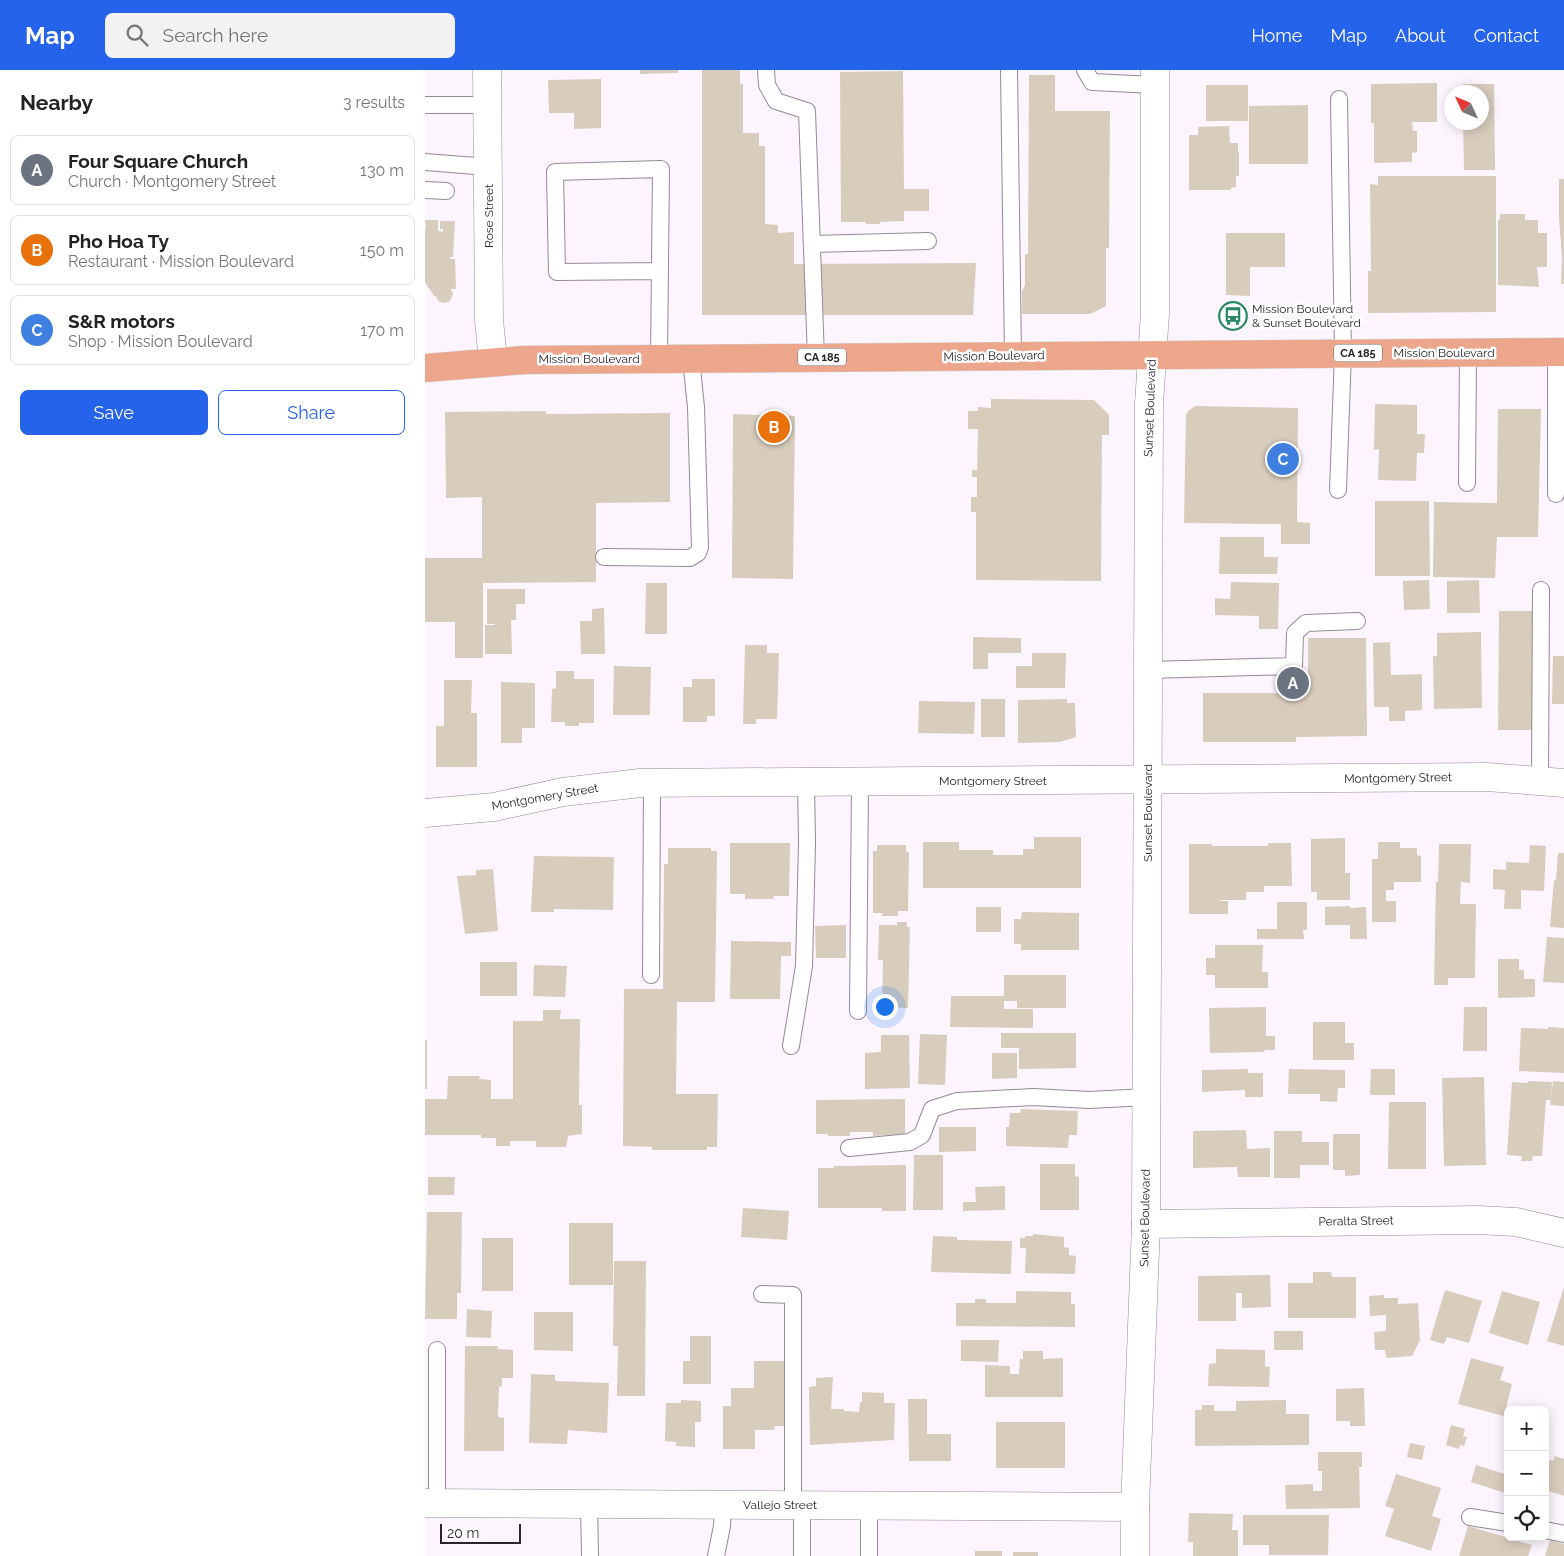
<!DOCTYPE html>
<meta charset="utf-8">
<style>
body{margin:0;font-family:Raleway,sans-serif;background:#f2f2f2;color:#222}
.controls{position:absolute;right:15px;bottom:15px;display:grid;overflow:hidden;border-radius:8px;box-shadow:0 2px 12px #0003}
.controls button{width:45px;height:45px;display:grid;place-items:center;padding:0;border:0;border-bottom:1px solid #e0e0e0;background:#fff;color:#222;font:25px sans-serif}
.compass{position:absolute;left:1019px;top:15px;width:45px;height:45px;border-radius:50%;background:#fff;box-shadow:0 2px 12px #0003;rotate:314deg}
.scale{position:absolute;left:15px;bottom:12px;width:81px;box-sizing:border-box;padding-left:5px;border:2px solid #29252b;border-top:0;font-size:14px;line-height:18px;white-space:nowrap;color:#29252b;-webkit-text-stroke:4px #fff;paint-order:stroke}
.you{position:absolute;left:459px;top:936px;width:18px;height:18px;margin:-12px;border:4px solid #fff;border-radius:50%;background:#1a73e8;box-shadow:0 0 0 8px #1a73e833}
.badge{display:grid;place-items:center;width:32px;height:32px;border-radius:50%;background:#2563eb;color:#fff;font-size:16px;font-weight:700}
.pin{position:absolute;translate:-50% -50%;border:2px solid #fff;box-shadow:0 1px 5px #0006}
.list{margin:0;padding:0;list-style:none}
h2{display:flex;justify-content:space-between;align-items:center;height:65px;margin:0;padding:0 20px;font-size:21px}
h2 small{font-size:16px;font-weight:400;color:#767676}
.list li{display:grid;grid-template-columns:32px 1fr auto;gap:15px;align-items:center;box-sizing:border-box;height:70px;margin:0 10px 10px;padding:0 10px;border:1px solid #e0e0e0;border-radius:8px}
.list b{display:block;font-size:19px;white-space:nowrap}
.list p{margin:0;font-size:16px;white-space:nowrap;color:#767676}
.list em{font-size:16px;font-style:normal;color:#767676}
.actions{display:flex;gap:10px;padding:15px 20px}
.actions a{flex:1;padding:11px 0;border:1px solid #2563eb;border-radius:8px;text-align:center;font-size:18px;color:#2563eb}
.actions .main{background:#2563eb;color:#fff}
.icon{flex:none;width:28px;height:28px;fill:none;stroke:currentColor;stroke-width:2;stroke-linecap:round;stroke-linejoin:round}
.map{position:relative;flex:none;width:1139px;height:1486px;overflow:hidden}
header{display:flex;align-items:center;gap:30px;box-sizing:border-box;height:70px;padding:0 25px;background:#2563eb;color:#fff}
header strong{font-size:24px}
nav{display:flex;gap:28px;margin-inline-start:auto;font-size:18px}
.search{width:350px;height:45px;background:#f2f2f2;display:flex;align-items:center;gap:12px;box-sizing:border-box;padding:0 18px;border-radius:8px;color:#767676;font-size:19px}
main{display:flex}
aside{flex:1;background:#fff}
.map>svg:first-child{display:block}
.building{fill:#d8ccbd}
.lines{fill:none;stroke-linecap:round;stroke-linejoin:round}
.lane-casing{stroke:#948997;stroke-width:18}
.street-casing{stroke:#948997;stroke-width:29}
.primary-casing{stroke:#d4d3d5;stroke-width:29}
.lane{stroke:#fff;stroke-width:16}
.street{stroke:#fff;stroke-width:28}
.primary{stroke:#eca68b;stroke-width:28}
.labels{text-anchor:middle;stroke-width:5;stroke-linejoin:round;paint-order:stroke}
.shield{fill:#fff;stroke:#69666b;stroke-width:1}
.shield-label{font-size:11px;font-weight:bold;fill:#29252b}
.street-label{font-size:12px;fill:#29252b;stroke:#fff}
.poi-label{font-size:12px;fill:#29252b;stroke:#fff;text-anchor:start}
</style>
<header>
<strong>Map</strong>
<div class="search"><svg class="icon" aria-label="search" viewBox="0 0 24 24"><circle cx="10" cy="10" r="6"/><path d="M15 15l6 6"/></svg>Search here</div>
<nav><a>Home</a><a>Map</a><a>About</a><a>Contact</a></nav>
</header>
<main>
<aside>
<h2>Nearby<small>3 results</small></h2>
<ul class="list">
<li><span class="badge" style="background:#6b7280">A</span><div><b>Four Square Church</b><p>Church · Montgomery Street</p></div><em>130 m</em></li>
<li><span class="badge" style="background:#e8710a">B</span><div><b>Pho Hoa Ty</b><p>Restaurant · Mission Boulevard</p></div><em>150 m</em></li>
<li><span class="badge" style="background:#3f7fe0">C</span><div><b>S&amp;R motors</b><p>Shop · Mission Boulevard</p></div><em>170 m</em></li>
</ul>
<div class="actions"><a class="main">Save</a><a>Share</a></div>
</aside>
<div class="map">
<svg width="1139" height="1486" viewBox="0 0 1139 1486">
<rect width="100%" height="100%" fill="#fcf5fe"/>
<g class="building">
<polygon points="215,0 253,0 253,3 215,4"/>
<polygon points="277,0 315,0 315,14 318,14 318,63 334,63 334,76 340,76 340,154 353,155 353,163 369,162 369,194 551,193 548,245 277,245"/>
<polygon points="478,1 479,119 504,119 504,141 479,141 479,151 455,152 455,154 441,154 441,152 416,152 415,2"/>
<polygon points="604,5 630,5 630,41 685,41 684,178 681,178 681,236 665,244 597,244 597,222 600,215 600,184 603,184"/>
<polygon points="176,9 176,58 149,59 149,43 124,43 123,10"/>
<polygon points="1012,13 1012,52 987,52 988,61 992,61 992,82 987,83 987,92 949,93 949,53 946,53 946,14"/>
<polygon points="1038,14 1069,14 1070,100 1039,100 1038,52 1056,52 1056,22 1038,22"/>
<rect x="781" y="15" width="42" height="36"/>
<polygon points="883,35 883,94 824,94 824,36"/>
<polygon points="804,56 805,73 813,73 813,82 814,82 814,106 811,106 811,117 806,118 806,120 764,120 764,65 773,65 773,57"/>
<polygon points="953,106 1071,106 1071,242 943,243 943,201 946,201 945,114 953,115"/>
<polygon points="1134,109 1139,109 1139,214 1136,214 1137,187 1134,148"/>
<polygon points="1075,144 1100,144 1100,150 1113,150 1113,163 1122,163 1122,197 1112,197 1114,217 1073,215 1073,150 1075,149"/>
<polygon points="0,150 13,150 13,161 18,162 18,159 15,159 15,151 30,151 28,187 25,187 25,189 30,189 31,219 26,219 28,224 25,231 19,233 13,231 11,226 9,226 0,212 0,162 1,153 0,153"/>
<polygon points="801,163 860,163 860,197 825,197 825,226 801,225"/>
<polygon points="566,329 669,330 684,345 684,365 677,365 676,511 551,510 551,442 546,442 546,427 552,427 552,407 547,407 547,400 552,400 553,359 543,359 543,341 553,341 553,337 566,338"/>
<polygon points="950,334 992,335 992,364 1000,364 999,383 992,383 991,411 953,410 954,379 949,380"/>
<polygon points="770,336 873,338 872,452 885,453 885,474 856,474 856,454 759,453 761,345 763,341"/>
<polygon points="1073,339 1116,339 1113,467 1072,467 1070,508 1008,507 1009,432 1072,433"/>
<polygon points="121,341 121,344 245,343 245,432 171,433 171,512 58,513 58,588 30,588 30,552 0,552 0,488 57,488 57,427 21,428 20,342"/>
<polygon points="308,344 370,346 368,509 307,508"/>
<polygon points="950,431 1004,431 1005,506 950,506"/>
<polygon points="795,467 839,467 839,487 853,487 852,504 794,504"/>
<polygon points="1004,510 1005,539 979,540 978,511"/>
<polygon points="1054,510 1055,543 1022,543 1022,511"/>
<polygon points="806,512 854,513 853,559 834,559 834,546 790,545 790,528 805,529"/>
<polygon points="221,513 242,513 242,564 220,564"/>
<polygon points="62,519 100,519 100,534 91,534 91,550 86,550 87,584 60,584 60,555 70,555 70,554 62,554"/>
<polygon points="179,538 180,584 156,584 155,551 167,551 167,539"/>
<polygon points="1074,541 1109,541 1108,660 1073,660"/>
<polygon points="1056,562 1057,638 1009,639 1008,586 1012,586 1012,563"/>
<polygon points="548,567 596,568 596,583 563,583 563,599 548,599"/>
<polygon points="883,568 941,568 942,666 871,667 871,672 778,672 778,623 862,623 862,616 883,616"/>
<polygon points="965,572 966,605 997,604 997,640 980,641 980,651 964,651 964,637 949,637 948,573"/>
<polygon points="320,575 342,575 342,583 354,583 352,649 331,649 331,654 318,654"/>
<polygon points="607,583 641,583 640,618 591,618 591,596 607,596"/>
<polygon points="1128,586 1139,586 1139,634 1127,634"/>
<polygon points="189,596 226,597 225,645 188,645"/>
<polygon points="131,601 149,601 149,609 169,609 169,653 154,653 154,656 140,656 140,652 126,652 127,619 131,618"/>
<polygon points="267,609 290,609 290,646 282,646 282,652 258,652 258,617 267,617"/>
<polygon points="19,610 47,610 46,643 52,643 52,697 11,697 11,656 19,656"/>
<polygon points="76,612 110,613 110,658 97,658 97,673 76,673"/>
<rect x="556" y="629" width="24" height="38"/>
<polygon points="642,629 642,633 650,633 651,667 635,672 593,673 593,630"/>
<polygon points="494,631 550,632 549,664 493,663"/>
<polygon points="609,767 656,767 656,818 498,818 498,772 534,772 534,780 568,780 568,785 598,785 598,779 609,779"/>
<polygon points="920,768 920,803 925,803 925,830 892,830 892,822 886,822 886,769"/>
<polygon points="953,772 975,772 975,778 992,778 992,785 996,786 996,812 969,812 969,820 961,820 961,831 971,831 971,852 947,852 947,789 953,789"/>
<polygon points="305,773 365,773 364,826 349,826 348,829 320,829 320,824 305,824"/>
<polygon points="843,773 866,773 867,816 839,816 839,822 821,822 821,830 795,830 795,831 803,831 803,844 764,844 764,774 787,774 787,776 843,776"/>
<polygon points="1014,774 1046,774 1045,813 1036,812 1035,834 1051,834 1050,908 1023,908 1023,915 1009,915 1011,812 1013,812"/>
<polygon points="452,775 481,775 481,782 484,782 483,841 473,841 473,846 457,846 457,843 448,843 448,781 452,781"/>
<polygon points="1105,775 1121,776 1119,821 1096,820 1096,839 1079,839 1080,820 1068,819 1068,799 1081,800 1081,792 1104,793"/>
<polygon points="243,778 286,778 286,781 292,781 290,932 252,932 251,1024 293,1024 292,1077 282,1077 282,1080 227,1080 227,1077 198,1076 199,919 238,919 239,794 243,794"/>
<polygon points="1133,783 1139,783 1139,858 1125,857 1129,810 1131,810"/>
<polygon points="109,786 189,787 188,840 129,839 129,842 106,842"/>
<polygon points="68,799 73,861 40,864 32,806 51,805 51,800"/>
<polygon points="852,832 882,832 882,860 878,860 879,869 832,869 832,859 852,859"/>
<polygon points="925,836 925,838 941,837 942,869 925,869 925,855 900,855 900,837"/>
<rect x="551" y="837" width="25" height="25"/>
<polygon points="597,842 654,843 654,880 596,880 596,874 589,874 589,849 596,849"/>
<polygon points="472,852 482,852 482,857 485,857 483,938 457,937 458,890 453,890 454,855 472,855"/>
<polygon points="421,855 421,888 391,888 390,856"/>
<polygon points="1122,867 1139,868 1139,913 1118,912"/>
<polygon points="306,871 366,872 366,886 356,886 355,929 305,929"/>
<polygon points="790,875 838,875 837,902 843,902 843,918 790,918 790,905 781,905 781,888 790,888"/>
<polygon points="1073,889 1094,889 1094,900 1099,900 1099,909 1110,909 1110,927 1073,928"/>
<rect x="55" y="892" width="37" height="34"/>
<polygon points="109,895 142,896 140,927 108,926"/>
<polygon points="579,905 641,905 641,938 592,938 592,931 579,931 579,939 608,939 608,958 525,957 526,926 579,926"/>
<polygon points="841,937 841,966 850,966 850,980 840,980 839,982 785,983 784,938"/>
<polygon points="1039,937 1062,937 1062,981 1038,981"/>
<polygon points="118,940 136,940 135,949 155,949 154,1035 157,1035 157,1064 143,1066 141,1077 111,1077 111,1071 85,1071 85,1076 71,1076 71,1068 56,1068 56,1065 0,1065 0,1029 22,1029 23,1006 55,1006 54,1009 66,1010 66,1029 88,1029 88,951 118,951"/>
<polygon points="888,952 920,952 920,973 929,973 929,990 888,990"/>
<polygon points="1123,957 1139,958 1139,1003 1094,1001 1096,958 1123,959"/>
<polygon points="576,963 651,963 651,998 594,999 594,978 576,978"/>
<polygon points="495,964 522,965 520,1015 493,1014"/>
<polygon points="456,965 484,965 485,1018 440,1019 440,983 456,982"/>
<rect x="0" y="970" width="2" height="49"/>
<polygon points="567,983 592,983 592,1008 567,1009"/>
<polygon points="823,999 823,1003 838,1003 838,1027 820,1027 820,1020 777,1022 777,1000"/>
<polygon points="864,999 920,1000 920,1018 913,1018 912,1032 895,1031 895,1024 863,1024"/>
<polygon points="946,999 970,999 970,1025 945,1025"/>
<polygon points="1059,1007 1061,1095 1019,1096 1017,1008"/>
<polygon points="1103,1011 1127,1012 1126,1030 1121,1030 1117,1086 1108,1086 1107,1091 1096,1091 1097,1086 1082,1085 1087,1012 1103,1013"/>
<polygon points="1128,1011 1139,1012 1139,1036 1125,1035"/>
<polygon points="480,1029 480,1064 448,1066 448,1062 425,1062 425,1066 403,1066 403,1064 391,1064 391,1030"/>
<polygon points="964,1032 1001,1032 1001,1099 963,1099"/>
<polygon points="596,1039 653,1041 652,1065 644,1065 643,1078 581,1076 581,1057 584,1057 585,1043 595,1043"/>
<polygon points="514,1057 551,1057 551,1081 514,1082"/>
<polygon points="821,1060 822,1079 845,1078 845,1107 813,1107 812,1097 768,1098 768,1061"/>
<polygon points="849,1061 877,1061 877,1072 904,1072 904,1095 875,1095 875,1108 849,1108"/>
<polygon points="908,1064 935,1064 935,1105 920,1106 920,1100 908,1100"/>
<polygon points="489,1085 518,1085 518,1140 488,1140"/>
<polygon points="615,1094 650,1094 650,1106 654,1107 654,1140 615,1140"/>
<polygon points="481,1095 481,1141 457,1141 457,1138 393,1138 393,1098 409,1098 409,1096"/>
<polygon points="3,1107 30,1107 29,1125 3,1125"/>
<polygon points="580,1116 580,1140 538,1141 538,1132 551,1132 550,1117"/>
<polygon points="318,1138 364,1141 362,1170 316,1167"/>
<polygon points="2,1142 37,1142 36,1223 32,1223 32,1249 0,1249"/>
<rect x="144" y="1153" width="44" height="62"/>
<polygon points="608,1164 639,1167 639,1177 644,1178 644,1185 651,1186 650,1204 600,1203 601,1178 595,1178 595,1168 600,1168 600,1166 608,1166"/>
<polygon points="508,1166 532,1167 532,1170 587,1171 586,1204 506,1202"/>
<rect x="57" y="1168" width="31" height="53"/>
<polygon points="189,1191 221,1191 220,1326 192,1326 193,1276 188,1276"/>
<polygon points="888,1202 906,1202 907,1207 931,1207 931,1248 863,1248 863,1213 888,1213"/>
<polygon points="845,1205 846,1237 817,1238 817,1223 811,1223 811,1251 773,1251 773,1206"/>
<polygon points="1139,1217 1139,1276 1122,1271"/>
<polygon points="1020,1220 1057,1231 1044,1273 1022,1267 1019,1274 1005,1270"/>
<polygon points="591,1221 646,1222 646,1234 650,1234 650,1257 531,1256 531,1233 550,1233 550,1229 561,1229 561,1233 591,1233"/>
<polygon points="1077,1221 1115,1232 1103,1275 1064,1263"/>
<polygon points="959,1225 959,1228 973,1228 973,1234 993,1233 995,1270 987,1286 961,1288 960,1280 950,1280 949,1262 961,1261 961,1245 945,1246 944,1226"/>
<polygon points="42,1239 67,1241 66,1268 41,1267"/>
<polygon points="109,1242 148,1242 148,1281 109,1280"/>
<rect x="849" y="1261" width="29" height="19"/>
<polygon points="265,1266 286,1266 286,1314 258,1314 258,1291 265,1291"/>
<polygon points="536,1270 574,1270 573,1292 536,1291"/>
<polygon points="40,1276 73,1276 73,1279 88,1280 88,1308 77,1308 77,1316 74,1317 73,1347 79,1348 79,1381 39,1381"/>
<polygon points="791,1279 840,1280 840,1296 845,1297 844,1317 783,1316 784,1294 791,1293"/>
<polygon points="598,1281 618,1281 618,1289 638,1288 638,1327 560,1327 560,1295 585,1296 585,1304 594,1304 595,1289 598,1289"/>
<polygon points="1046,1288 1079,1297 1075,1310 1087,1314 1079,1346 1033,1334"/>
<polygon points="329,1291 359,1291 359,1356 350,1356 349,1360 330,1360 330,1379 298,1379 298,1336 306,1336 306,1318 329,1318"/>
<polygon points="106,1304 130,1305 130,1311 184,1313 182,1363 143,1360 142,1374 104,1373"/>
<polygon points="408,1307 406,1339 419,1339 419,1341 434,1342 435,1332 437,1332 437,1322 459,1323 459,1333 470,1333 469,1370 385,1375 384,1317 391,1316 391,1308"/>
<polygon points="939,1318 940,1356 925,1356 925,1351 911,1351 911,1319"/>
<polygon points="483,1329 502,1329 502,1364 526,1364 526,1391 484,1391"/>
<polygon points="256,1330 276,1331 276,1352 270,1352 270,1377 251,1376 251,1372 240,1371 241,1333 256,1333"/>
<polygon points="861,1330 861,1344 884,1344 884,1375 770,1376 770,1340 777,1340 777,1335 789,1335 789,1341 811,1341 811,1331"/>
<rect x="571" y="1352" width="69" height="46"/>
<polygon points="1026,1355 1040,1359 1038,1366 1042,1367 1039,1376 1035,1375 1034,1379 1021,1375"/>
<polygon points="985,1373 1000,1376 997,1390 982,1387"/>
<polygon points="893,1382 937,1382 937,1397 934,1397 935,1438 861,1439 860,1415 888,1414 888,1421 897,1421 897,1401 893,1401"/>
<polygon points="1130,1386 1139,1389 1139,1426 1120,1420 1120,1389 1128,1391"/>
<polygon points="1051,1395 1083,1405 1083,1424 1046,1412"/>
<polygon points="971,1404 1016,1418 1007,1446 1016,1449 1006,1481 960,1466 969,1439 960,1436"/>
<polygon points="764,1443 808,1444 807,1460 813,1460 813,1486 768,1486 768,1472 763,1472"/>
<polygon points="818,1445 904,1445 903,1485 844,1485 844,1475 818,1475"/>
<polygon points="1043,1456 1107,1475 1103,1486 1034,1486"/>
<polygon points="1125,1470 1139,1474 1139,1486 1120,1486"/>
<rect x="550" y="1481" width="27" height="5"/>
<rect x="588" y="1482" width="25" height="4"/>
</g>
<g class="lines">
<defs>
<g id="lane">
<polyline points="341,0 342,15 351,31 382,41 391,288"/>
<polyline points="584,0 588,286"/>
<polyline points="660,0 667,12 730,15"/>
<polyline points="0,35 63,35"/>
<polyline points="0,92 64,97"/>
<polyline points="0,120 21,121"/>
<polyline points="387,174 503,171"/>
<polyline points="234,289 236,99 130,102 132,202 235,201"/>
<polyline points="1042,413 1043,283"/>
<polyline points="913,420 918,283 914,29"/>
<polyline points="1131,424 1131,282"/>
<polyline points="179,487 265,488 273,483 275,477 271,337 266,289"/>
<polyline points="724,600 869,596 870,563 881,553 932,551"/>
<polyline points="1115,711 1116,520"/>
<polyline points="226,905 227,713"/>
<polyline points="433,941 435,712"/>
<polyline points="366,976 379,896 382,773 381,712"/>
<polyline points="424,1078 485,1072 497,1065 507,1039 532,1031 608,1027 664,1030 722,1027"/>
<polyline points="337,1224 368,1225 368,1435"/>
<polyline points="12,1433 12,1280"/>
<polyline points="164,1434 165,1486"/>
<polyline points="444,1436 444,1486"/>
<polyline points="1045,1447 1083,1453"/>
<polyline points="1120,1460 1139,1464"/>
<polyline points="291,1486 297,1456 298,1435"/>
<polyline points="377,1486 377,1435"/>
</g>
<g id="street">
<polyline points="62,0 64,250 68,291"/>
<polyline points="0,743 69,737 138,722 215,713 1062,707 1139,713"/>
<polyline points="721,1154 1053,1150 1091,1152 1139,1163"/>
<polyline points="0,1433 710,1437"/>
<polyline points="710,1486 710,1437 721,1154 724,334 730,243 730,0"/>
</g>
<polyline id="primary" points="0,298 99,290 1139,282"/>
</defs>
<use href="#lane" class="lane-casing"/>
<use href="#street" class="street-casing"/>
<use href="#primary" class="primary-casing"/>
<use href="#lane" class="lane"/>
<use href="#street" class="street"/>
<use href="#primary" class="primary"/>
</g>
<defs>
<symbol id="bus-ring" viewBox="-11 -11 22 22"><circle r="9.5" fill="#fff" stroke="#278963" stroke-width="1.5"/><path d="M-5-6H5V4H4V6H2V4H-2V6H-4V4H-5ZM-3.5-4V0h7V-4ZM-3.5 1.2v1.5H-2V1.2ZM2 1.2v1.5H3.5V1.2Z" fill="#278963"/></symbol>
</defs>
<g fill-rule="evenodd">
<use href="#bus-ring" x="792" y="230" width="32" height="32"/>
</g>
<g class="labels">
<g class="shield">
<rect x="909" y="274.5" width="48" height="17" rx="4"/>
<rect x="373" y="278.5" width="48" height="17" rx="4"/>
</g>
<g class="shield-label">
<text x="933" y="287">CA 185</text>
<text x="397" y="291">CA 185</text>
</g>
<g class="street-label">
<text transform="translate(64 146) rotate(-90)" y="4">Rose Street</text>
<text x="1019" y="287">Mission Boulevard</text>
<text transform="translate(569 286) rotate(-1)" y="4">Mission Boulevard</text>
<text x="164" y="293">Mission Boulevard</text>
<text transform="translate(725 338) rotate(-88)" y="4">Sunset Boulevard</text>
<text transform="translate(973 708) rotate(-1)" y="4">Montgomery Street</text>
<text x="568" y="715">Montgomery Street</text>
<text transform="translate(120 727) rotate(-10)" y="4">Montgomery Street</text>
<text transform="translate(723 743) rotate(-90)" y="4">Sunset Boulevard</text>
<text transform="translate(720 1148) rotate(-89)" y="4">Sunset Boulevard</text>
<text transform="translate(931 1151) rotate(-1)" y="4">Peralta Street</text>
<text x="355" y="1439">Vallejo Street</text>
</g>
<g class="poi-label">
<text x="827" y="243">Mission Boulevard<tspan x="827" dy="14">&amp; Sunset Boulevard</tspan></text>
</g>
</g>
</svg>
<div class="controls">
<button>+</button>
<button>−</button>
<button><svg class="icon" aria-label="locate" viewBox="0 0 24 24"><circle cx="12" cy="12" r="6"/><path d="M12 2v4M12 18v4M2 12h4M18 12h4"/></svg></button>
</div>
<svg class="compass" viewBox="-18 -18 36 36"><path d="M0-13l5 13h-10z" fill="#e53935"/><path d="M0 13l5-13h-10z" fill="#767676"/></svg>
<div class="scale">20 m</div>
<div class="you"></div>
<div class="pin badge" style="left:868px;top:613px;background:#6b7280">A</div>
<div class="pin badge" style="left:349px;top:357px;background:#e8710a">B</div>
<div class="pin badge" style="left:858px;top:389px;background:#3f7fe0">C</div>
</div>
</main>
